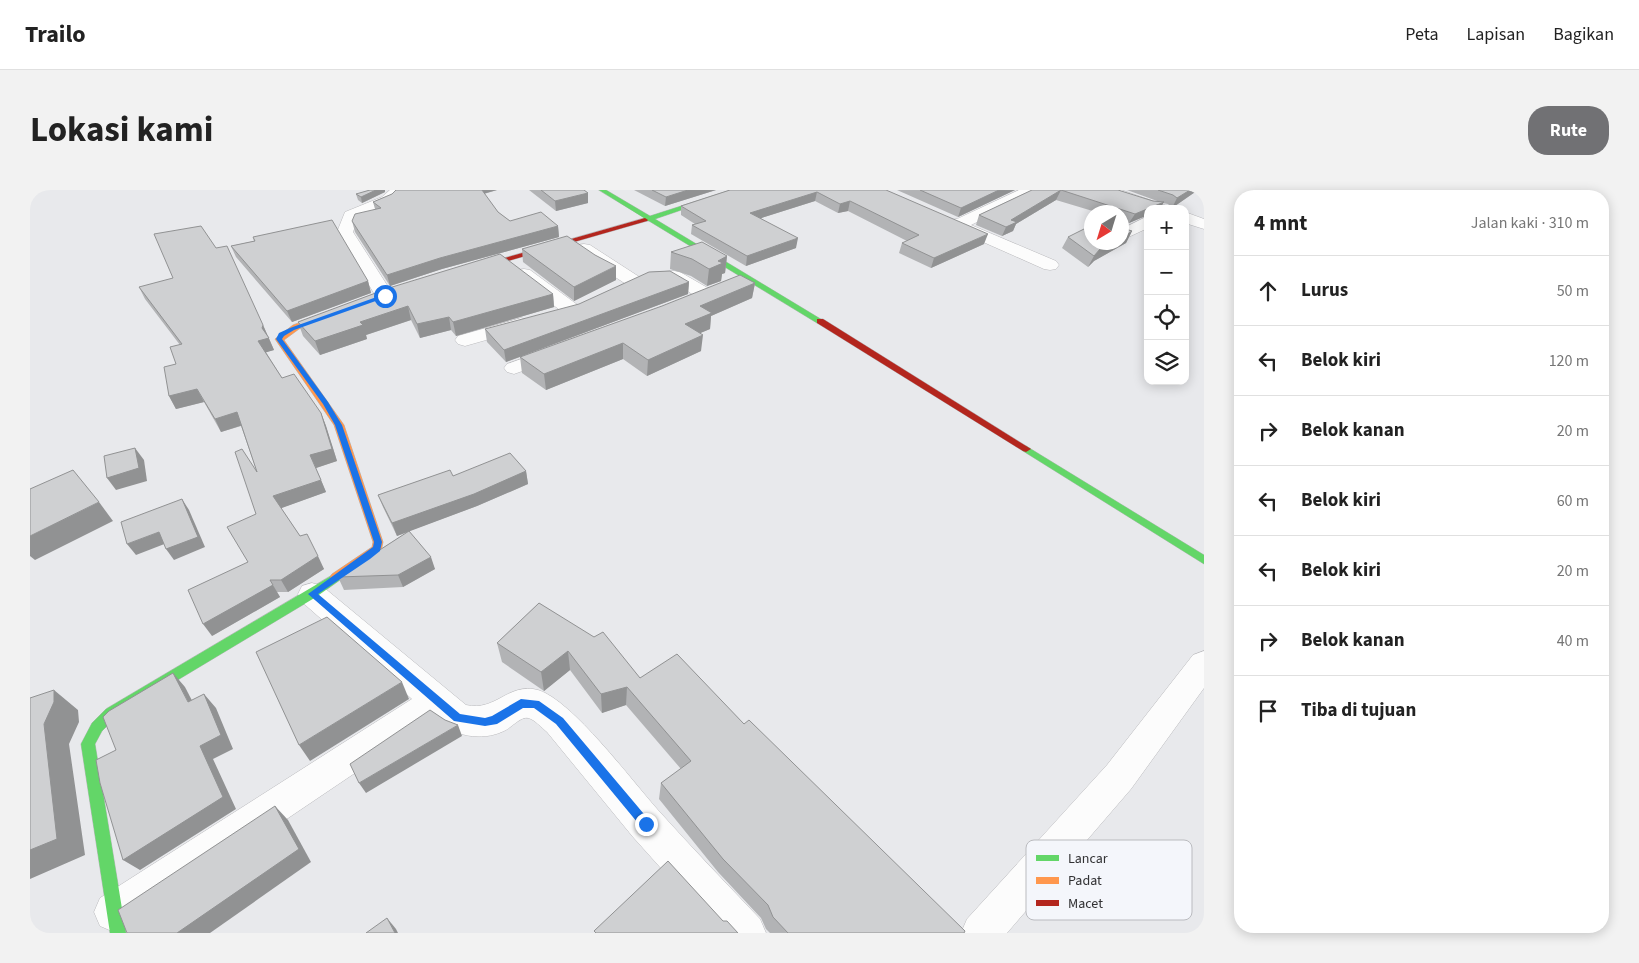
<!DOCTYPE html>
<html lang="id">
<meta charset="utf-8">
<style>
body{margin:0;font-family:"Source Sans 3",sans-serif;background:#f2f2f2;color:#222}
.controls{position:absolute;right:15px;top:15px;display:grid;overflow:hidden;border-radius:10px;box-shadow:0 2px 12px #0003}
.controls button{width:45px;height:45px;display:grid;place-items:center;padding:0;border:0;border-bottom:1px solid #e0e0e0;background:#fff;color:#222;font:25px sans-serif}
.compass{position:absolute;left:1054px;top:15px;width:45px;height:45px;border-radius:50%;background:#fff;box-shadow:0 2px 12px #0003;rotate:218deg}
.stop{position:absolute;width:15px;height:15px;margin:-11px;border:4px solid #1a73e8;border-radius:50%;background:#fff}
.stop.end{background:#1a73e8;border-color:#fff;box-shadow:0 1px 5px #0008}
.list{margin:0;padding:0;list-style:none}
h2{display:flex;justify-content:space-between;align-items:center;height:65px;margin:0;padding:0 20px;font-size:21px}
h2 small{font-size:16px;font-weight:400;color:#767676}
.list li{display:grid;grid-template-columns:32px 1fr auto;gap:15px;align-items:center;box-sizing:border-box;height:70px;padding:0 20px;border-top:1px solid #e0e0e0}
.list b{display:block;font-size:19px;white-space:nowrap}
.list em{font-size:16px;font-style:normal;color:#767676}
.icon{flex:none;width:28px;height:28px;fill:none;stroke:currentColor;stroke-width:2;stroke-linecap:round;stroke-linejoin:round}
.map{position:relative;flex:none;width:1174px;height:743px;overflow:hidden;border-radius:20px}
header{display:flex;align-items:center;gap:30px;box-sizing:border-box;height:70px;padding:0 25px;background:#fff;border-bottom:1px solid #e0e0e0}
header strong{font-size:24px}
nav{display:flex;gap:28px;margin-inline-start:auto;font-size:18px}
.intro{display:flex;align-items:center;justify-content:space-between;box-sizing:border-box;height:120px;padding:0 30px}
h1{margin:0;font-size:35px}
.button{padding:12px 22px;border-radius:20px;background:#717174;color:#fff;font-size:18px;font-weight:700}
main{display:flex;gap:30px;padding:0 30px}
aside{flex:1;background:#fff;border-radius:20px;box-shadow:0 2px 12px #0003}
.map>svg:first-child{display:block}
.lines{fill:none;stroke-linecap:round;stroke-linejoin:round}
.street-casing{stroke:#b9b9bc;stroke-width:1}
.fast-casing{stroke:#b9b9bc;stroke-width:1}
.slow-casing{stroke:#b9b9bc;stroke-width:1}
.jam-casing{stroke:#b9b9bc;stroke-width:1}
.street{fill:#fcfcfc;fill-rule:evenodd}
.fast{fill:#63d668;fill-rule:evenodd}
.slow{fill:#ff974d;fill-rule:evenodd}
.jam{fill:#b3261e;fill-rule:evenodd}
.wall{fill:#b2b3b5}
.shaded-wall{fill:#919293}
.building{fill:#cfd0d2;stroke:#919293}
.route{fill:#1a73e8}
.key{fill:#f4f6fb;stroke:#babbbf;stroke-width:1}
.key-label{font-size:14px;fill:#313133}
</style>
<header>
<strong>Trailo</strong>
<nav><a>Peta</a><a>Lapisan</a><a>Bagikan</a></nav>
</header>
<div class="intro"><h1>Lokasi kami</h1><a class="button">Rute</a></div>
<main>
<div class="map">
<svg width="1174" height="743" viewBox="0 0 1174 743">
<rect width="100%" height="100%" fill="#e8e9ec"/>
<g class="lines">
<defs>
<g id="street">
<polygon points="360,0 374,0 375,2 363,13 328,28 323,42 364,106 362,110 355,112 348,110 307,42 315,22 352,7"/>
<polygon points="989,0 1008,0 1006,3 941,35 1026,71 1029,75 1026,79 1020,80 1014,79 917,36 915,33 917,30 927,29"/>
<polygon points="1069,0 1091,0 1137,16 1140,19 1118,19 1071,3"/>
<polygon points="1155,22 1174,29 1174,39 1155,33"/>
<polygon points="1118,26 1118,38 1092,50 1092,39"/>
<polygon points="554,54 560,55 611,88 614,92 611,96 605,97 599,96 548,63 546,59 548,55"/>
<polygon points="494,79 500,80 549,116 551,120 549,124 542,126 535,124 488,88 485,84 488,80"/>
<path d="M644 81 650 82 683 101 685 105 683 109C665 113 656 95 640 92 633 90 625 93 617 91L614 87 617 83Z"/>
<polygon points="491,128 498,130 501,134 498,138 435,156 428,154 425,150 428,146"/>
<polygon points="525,157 532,159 535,163 532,167 484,184 477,182 474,178 477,174"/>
<path d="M282 393 292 396 436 515C466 522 478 492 508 500 542 510 602 591 628 620 661 657 696 693 730 729L736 743H689L603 647 517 542C512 538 504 529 498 528 491 526 481 538 474 541 451 552 424 546 405 529L98 736 84 742 70 736 64 722 70 708 382 509 272 412 268 404 272 396Z"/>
<polygon points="1174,461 1174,498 1101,599 977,743 931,743 937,729 1077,575 1163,465"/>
</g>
<g id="fast">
<polygon points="569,0 576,0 620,26 701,0 710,0 625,29 794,131 787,133 619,31 613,31 612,30 614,28"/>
<polygon points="996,256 1174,365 1174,374 993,261 991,259"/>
<polygon points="306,383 310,384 312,387 310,390 286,407 86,527 72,541 65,554 96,743 80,743 51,554 62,533 76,519"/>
</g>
<polygon id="slow" points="301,122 308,124 269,139 254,150 314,235 353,352 351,362 306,391 302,390 300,387 302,384 342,357 343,352 304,235 245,149 263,135"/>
<g id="jam">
<polygon points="615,28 618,30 617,31 443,81 436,79"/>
<polygon points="787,129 793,129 1001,259 996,262 993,261 787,133"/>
</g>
</defs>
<use href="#street" class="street-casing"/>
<use href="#fast" class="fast-casing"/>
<use href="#slow" class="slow-casing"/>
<use href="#jam" class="jam-casing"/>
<use href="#street" class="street"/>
<use href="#fast" class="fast"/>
<use href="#slow" class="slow"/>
<use href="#jam" class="jam"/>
</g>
<g class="wall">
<polygon points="340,0 355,0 355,2 332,13 328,10 326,4"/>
<polygon points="366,0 467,0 454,4 468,22 480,31 528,36 529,47 412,79 360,96 325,42 322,31 345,19 343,12 362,4"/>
<polygon points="499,0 554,0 558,3 558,13 526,21"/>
<polygon points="604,0 686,0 635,16"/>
<polygon points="700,0 856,0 954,54 901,78 869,63 872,53 877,51 818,21 808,23 785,11 731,28 766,58 716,76 661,44 662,35 665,34 651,25 651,16"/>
<polygon points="867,0 985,0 928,27"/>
<polygon points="1002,0 1088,0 1123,11 1130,12 1097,0 1168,0 1142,18 1138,14 1133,13 1130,19 1118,19 1118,25 1099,33 1092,31 1092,22 1066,22 1026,10 986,34 983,41 972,46 946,35 949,25"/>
<polygon points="1102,41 1096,53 1064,71 1058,77 1032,58 1038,47"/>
<polygon points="223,47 338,91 341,103 262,132 206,67 201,56 224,51"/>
<polygon points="492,59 586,90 544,111 493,72"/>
<polygon points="641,62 697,66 695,83 692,84 691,91 677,96 661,86 640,79"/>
<polygon points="659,92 658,104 492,166 725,93 722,108 681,126 680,139 670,143 671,161 617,186 593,169 516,200 492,183 490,167 476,172 457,152 455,139"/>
<polygon points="109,97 233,135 244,160 236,162 252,188 291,223 296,236 307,271 286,278 296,302 251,318 270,346 294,379 258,402 247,402 250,407 182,446 218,372 226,324 227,282 211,236 191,242 174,212 146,219 139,206 150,155 115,109"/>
<polygon points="359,98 523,104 524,117 426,146 421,140 390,148 381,130 336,145 337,149 290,165 273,146 268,132"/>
<polygon points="496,281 498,294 447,316 379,341 405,379 373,397 314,400 308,387 379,341 367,346 353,317 348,305 423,286"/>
<polygon points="509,413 610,488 714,534 934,743 740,743 736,739 731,728 688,682 629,609 631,593 651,579 596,515 572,523 540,480 514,501 472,472 467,453"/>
</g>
<g class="shaded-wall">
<polygon points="346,0 355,0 355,2 332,13 331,7"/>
<polygon points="449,0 467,0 449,5"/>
<polygon points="658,0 686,0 635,16 636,7"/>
<polygon points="969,0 985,0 928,27 931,18"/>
<polygon points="1031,0 1026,10 986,34 983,41 972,46 976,37 981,30"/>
<polygon points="1160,0 1168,0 1142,18 1147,8"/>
<polygon points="787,2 785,11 719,32 720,23"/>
<polygon points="558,3 558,13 526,21 525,11"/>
<polygon points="820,11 818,21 808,23 810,14"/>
<polygon points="1134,12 1130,19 1118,19 1118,25 1099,33 1105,24"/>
<polygon points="528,36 529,47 412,79 360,96 357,85 410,68"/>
<polygon points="1102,41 1096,53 1064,71 1058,77 1064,66 1070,59 1083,52 1092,52 1092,48"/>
<polygon points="958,44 954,54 901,78 904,68"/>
<polygon points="768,48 766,58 716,76 717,66"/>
<polygon points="697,66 695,83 692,84 691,91 677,96 679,79 688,71"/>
<polygon points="586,76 586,90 544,111 544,97"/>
<polygon points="338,91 341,103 262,132 257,121"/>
<polygon points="659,92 658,104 476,172 474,160"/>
<polygon points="725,93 722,108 681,126 680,139 654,150 655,134 670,116"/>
<polygon points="523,104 524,117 426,146 423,132"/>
<polygon points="378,116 381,130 336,145 337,149 290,165 285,151 330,132"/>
<polygon points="419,127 421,140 390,148 387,134"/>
<polygon points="233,135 244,160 234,163 228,151"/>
<polygon points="673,145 671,161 617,186 618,170"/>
<polygon points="593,153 593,169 516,200 514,184"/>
<polygon points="167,199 174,212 146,219 139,206"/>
<polygon points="207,222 213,235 191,242 185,229"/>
<polygon points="291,223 296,236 307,271 286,278 280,265"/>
<polygon points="105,258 114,270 117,291 86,300 77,288"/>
<polygon points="496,281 498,294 447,316 367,346 362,333"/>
<polygon points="291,290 296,302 249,319 243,306"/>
<polygon points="152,309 159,320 175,357 144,370 136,359"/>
<polygon points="69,312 83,331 5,370 0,366 0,346"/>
<polygon points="129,342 137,353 106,365 97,354"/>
<polygon points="288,366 294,379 258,402 251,390"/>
<polygon points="401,367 405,379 373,397 368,385"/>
<polygon points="240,390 250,407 182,446 173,434"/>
<polygon points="538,461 540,480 514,501 511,482"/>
<polygon points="143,483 155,497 170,526 158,512"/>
<polygon points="372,492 379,509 280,571 269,555"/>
<polygon points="597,497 596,515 572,523 571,504"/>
<polygon points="24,500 48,520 49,532 39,554 55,665 0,689 0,660 14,534"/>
<polygon points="174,504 186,518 203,559 183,569 206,619 110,680 93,670 170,556"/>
<polygon points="428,535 432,546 336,603 329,593"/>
<polygon points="245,616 258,630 281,672 180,743 147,743"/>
<polygon points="357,728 366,739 368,743 365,743"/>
</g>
<g class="building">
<polygon points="340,0 346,0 331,7 326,4"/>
<polygon points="366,0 452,0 468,22 480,31 511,22 528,36 410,68 357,85 322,31 325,24 351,18 343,12 362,4"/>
<polygon points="511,0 554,0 558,3 525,11"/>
<polygon points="622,0 658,0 636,7"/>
<polygon points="700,0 856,0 958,44 904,68 872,53 889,45 820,11 810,14 787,2 720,23 768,48 717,66 662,35 676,31 651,16"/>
<polygon points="890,0 969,0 931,18"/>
<polygon points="1002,0 1088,0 1123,11 1134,12 1105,24 1031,0 981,30 987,32 976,37 949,25"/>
<polygon points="1128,0 1160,0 1147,8 1143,5"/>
<polygon points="302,30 338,91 257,121 201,56 225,51 223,47"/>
<polygon points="1062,35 1062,52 1083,52 1070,59 1064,66 1038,47"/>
<polygon points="171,36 186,58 197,56 233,135 232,138 239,148 228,151 252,188 264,184 291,223 302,259 280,265 291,290 243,306 270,346 277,344 288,366 251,390 240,390 243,395 173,434 158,400 218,372 197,337 226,324 205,262 212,259 227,282 207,222 185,229 167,199 139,206 134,177 146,174 140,157 152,154 109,97 143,88 124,44"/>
<polygon points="1092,38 1102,41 1092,48"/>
<polygon points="537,46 565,65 586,76 544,97 492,59"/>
<polygon points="672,52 697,66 688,71 693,73 679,79 662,69 641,62"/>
<polygon points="470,64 523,104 423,132 419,127 387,134 378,116 330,132 333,135 285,151 268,132 359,98"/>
<polygon points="640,81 659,92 474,160 455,139 549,114 619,82"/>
<polygon points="710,85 725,93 670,116 682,123 655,134 673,145 618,170 593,153 514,184 490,167 632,116"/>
<polygon points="105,258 109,278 77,288 74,266"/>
<polygon points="480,263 496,281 444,304 362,333 348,305 420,280 423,286"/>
<polygon points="43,280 69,312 0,346 0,299"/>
<polygon points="152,309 168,347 136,359 129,342 97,354 91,332"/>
<polygon points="379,341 401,367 368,385 308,387"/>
<polygon points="509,413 564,447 573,442 610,488 647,464 714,534 719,530 935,741 934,743 758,743 743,727 738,715 693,669 631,593 661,571 597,497 571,504 538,461 511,482 467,453"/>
<polygon points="297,427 372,492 269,555 226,462"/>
<polygon points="143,483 158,512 174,504 191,545 170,556 193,607 93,670 70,593 66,570 86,560 73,527 79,521"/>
<polygon points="24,500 24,512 14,534 27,649 0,660 0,508"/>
<polygon points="400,520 415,530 428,535 329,593 320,574"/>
<polygon points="245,616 269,659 147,743 97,743 88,720"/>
<polygon points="638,671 693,731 697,731 708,743 566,743 564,741"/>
<polygon points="357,728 365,743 336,743"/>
</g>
<polygon class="route" points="355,104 357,107 264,140 254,146 252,149 298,212 312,235 352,352 350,361 340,369 288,404 430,524 455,528 462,526 491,509 509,511 533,528 619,630 621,634 619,638 616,639 612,638 526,534 504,518 493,518 467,534 455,536 424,531 278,404 343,357 344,352 305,235 293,214 246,149 249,143 260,138"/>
<rect x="996" y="650" width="166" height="80" rx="8" class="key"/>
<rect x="1006" y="665" width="23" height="6" fill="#63d668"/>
<rect x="1006" y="687" width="23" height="7" fill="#ff974d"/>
<rect x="1006" y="710" width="23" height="6" fill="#b3261e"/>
<g class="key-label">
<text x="1038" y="673">Lancar</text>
<text x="1038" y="695">Padat</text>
<text x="1038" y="718">Macet</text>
</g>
</svg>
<div class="controls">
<button>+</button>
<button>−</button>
<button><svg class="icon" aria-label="locate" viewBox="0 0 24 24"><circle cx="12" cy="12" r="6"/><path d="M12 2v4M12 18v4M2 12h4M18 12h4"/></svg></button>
<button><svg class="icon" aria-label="layers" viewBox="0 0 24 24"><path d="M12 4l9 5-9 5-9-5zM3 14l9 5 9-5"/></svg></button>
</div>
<svg class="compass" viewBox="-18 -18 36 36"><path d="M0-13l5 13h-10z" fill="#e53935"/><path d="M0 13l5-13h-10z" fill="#767676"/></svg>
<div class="stop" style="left:355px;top:106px"></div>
<div class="stop end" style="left:616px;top:634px"></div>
</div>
<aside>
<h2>4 mnt<small>Jalan kaki · 310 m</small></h2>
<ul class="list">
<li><svg class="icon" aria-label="ahead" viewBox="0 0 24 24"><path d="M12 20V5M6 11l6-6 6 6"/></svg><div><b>Lurus</b></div><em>50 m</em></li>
<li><svg class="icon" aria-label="left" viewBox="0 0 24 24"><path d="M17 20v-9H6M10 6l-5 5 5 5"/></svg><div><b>Belok kiri</b></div><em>120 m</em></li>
<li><svg class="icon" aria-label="right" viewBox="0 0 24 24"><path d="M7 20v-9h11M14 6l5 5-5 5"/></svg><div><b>Belok kanan</b></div><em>20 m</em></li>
<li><svg class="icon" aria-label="left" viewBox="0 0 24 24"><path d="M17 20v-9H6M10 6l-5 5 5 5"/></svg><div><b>Belok kiri</b></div><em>60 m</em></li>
<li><svg class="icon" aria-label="left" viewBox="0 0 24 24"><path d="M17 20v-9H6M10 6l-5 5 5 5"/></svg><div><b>Belok kiri</b></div><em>20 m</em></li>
<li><svg class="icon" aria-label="right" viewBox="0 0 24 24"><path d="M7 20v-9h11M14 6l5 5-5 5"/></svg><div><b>Belok kanan</b></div><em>40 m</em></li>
<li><svg class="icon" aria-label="arrive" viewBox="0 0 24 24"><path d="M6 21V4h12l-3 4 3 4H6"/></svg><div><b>Tiba di tujuan</b></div></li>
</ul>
</aside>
</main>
